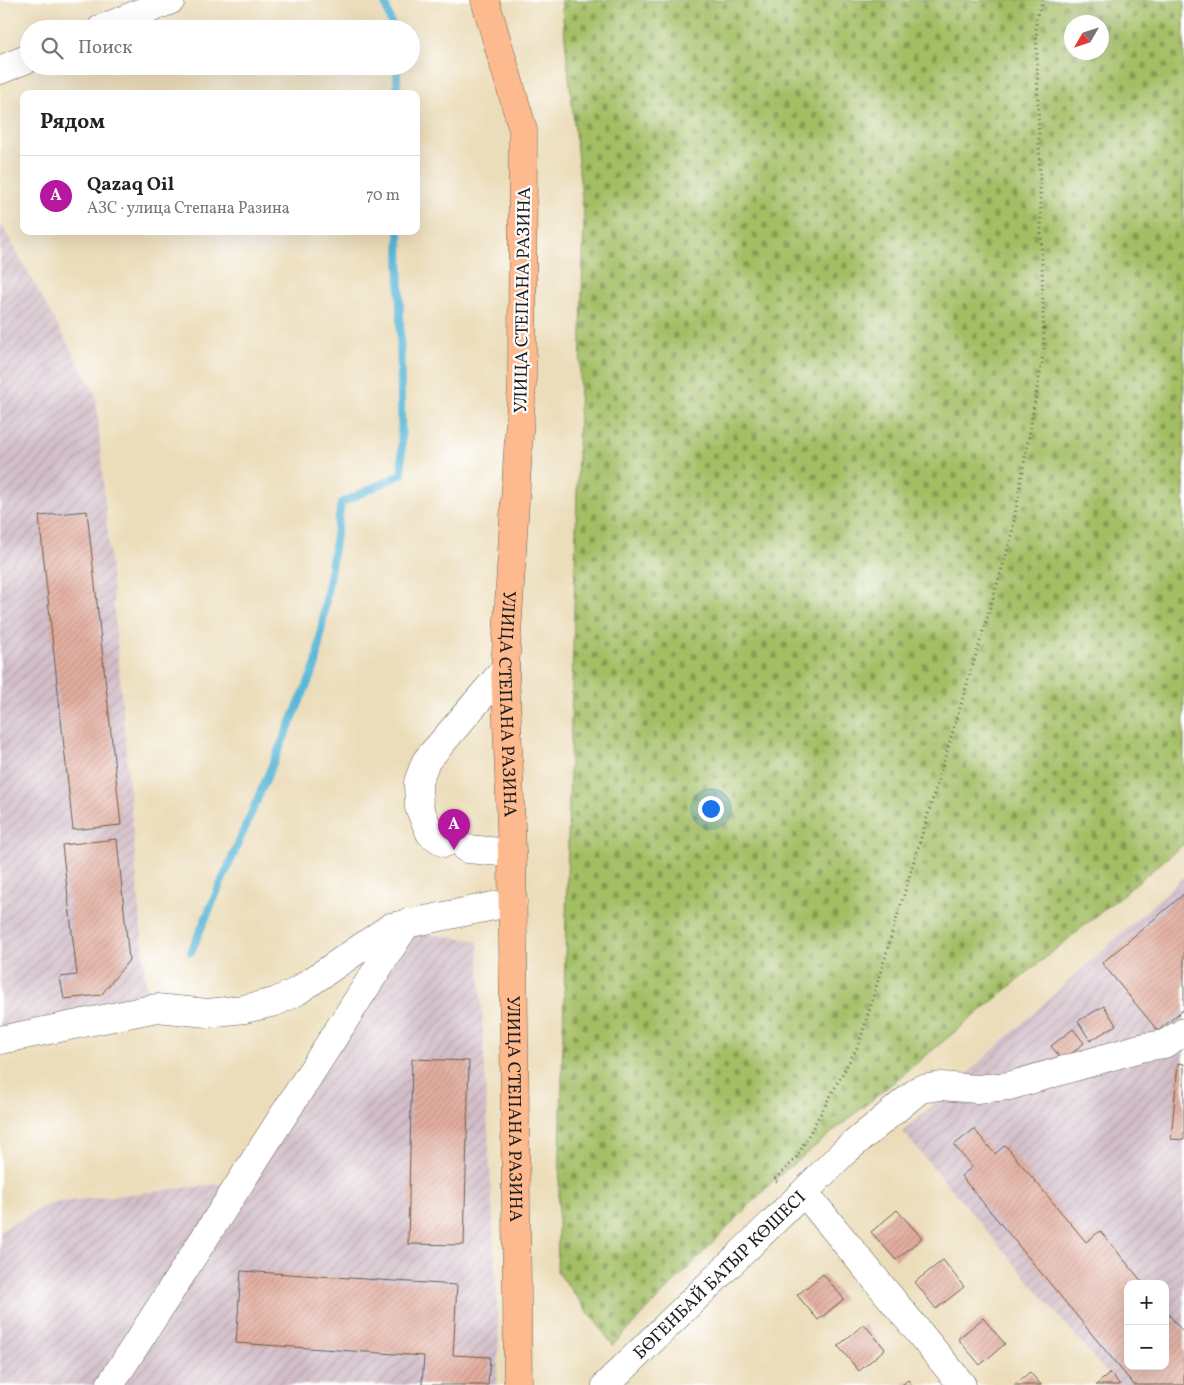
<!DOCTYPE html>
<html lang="ru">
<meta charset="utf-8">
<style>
body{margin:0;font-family:Vollkorn,serif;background:#f2f2f2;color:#222}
.controls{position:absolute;right:15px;bottom:15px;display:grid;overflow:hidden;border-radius:10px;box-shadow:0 5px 20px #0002}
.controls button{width:45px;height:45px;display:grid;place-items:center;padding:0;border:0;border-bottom:1px solid #e0e0e0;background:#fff;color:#222;font:25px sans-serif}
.compass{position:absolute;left:1064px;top:15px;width:45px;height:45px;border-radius:50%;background:#fff;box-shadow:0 5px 20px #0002;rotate:231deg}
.you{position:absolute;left:710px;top:808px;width:18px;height:18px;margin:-12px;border:4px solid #fff;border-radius:50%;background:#1a73e8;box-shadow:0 0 0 8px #1a73e833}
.badge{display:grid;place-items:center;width:32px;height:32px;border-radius:50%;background:#b5179e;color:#fff;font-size:16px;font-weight:700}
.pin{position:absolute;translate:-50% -41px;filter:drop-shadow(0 1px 2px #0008)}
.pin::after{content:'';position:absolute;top:26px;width:18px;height:15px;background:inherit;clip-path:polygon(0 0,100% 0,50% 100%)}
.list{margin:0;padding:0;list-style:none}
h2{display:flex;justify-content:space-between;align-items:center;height:65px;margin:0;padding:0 20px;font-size:21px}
h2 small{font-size:16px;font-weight:400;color:#767676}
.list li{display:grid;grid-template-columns:32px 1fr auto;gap:15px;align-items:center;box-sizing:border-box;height:80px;padding:0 20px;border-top:1px solid #e0e0e0}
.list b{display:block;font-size:19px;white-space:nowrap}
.list p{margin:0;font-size:16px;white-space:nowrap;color:#767676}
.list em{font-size:16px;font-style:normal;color:#767676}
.icon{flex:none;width:28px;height:28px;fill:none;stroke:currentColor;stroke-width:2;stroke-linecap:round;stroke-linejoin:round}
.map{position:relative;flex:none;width:1184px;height:1385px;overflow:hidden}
.search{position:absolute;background:#fff;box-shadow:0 5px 20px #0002;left:20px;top:20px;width:400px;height:55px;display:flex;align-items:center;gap:12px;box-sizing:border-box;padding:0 18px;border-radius:28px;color:#767676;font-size:19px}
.panel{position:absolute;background:#fff;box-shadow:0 5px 20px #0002;left:20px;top:90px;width:400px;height:145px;border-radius:10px}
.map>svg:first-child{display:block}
.industrial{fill:url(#industrial-furrows);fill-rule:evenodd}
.cemetery{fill:url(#cemetery-stones);stroke:#606d40;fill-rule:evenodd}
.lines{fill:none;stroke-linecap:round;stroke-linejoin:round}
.stream{stroke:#59b7d7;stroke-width:8}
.building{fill:url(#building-hatch)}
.minor-casing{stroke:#656053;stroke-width:29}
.major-casing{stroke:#656053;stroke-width:29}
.path{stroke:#656053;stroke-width:3;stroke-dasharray:1 4;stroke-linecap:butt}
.minor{stroke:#fff;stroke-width:28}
.major{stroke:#fcba8e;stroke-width:28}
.labels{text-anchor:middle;stroke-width:4.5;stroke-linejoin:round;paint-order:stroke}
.street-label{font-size:18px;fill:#1c1c1c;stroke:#fff}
</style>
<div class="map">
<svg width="1184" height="1385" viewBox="0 0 1184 1385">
<defs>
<pattern id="industrial-furrows" width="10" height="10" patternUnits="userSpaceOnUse" patternTransform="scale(1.25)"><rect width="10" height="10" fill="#d2bdc8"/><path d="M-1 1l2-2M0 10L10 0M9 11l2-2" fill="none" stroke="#b4a2ab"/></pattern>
<pattern id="cemetery-stones" width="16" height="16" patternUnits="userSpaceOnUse" patternTransform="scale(1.25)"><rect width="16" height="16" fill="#a3be64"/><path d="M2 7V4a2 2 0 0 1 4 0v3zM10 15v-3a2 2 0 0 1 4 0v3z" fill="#849a52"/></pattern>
<pattern id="building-hatch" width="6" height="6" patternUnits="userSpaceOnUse" patternTransform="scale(1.25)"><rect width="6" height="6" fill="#e2ad9f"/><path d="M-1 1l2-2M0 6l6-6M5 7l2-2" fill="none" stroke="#c19488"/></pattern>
</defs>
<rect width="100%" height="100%" fill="#fff"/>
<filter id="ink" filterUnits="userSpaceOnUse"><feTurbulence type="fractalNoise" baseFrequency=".02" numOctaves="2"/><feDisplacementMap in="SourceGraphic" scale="10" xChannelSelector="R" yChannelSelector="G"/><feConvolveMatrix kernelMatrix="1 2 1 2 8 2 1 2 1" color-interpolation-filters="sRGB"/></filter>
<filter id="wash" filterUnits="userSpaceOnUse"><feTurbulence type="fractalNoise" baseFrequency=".0096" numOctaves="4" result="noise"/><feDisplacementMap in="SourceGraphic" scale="20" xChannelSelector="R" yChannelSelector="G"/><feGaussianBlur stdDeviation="1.12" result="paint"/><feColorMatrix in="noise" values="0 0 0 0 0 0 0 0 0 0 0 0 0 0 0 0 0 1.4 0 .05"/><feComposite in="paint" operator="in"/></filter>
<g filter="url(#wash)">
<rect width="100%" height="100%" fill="#ecddba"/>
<g class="industrial">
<polygon points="0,222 96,395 148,1010 0,1035"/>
<path d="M1184 876V1385H1117L903 1132ZM1128 1284H1165V1366H1128Z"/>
<polygon points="392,929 478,941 499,1339 497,1385 0,1385 0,1230 51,1203 237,1182"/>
</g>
<path class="cemetery" d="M561 0H1184V844L774 1180 613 1345 557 1271 584 218ZM1072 22H1102V52H1072Z"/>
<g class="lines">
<g class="stream">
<polyline points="384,0 393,29"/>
<polyline points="397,66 397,94"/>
<polyline points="191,952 316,664 341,503 402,474 399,231"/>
</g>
</g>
<g id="blocks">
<g class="building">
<polygon points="87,511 121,825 73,830 39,516"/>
<polygon points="117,839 129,960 101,995 64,999 60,977 77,975 62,845"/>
<polygon points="1184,894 1184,1009 1158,1031 1102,963"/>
<polygon points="1104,1006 1116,1025 1090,1041 1078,1021"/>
<polygon points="1073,1029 1084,1043 1063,1061 1051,1046"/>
<polygon points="412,1059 469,1061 464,1245 408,1244"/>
<polygon points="1178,1063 1184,1064 1184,1140 1171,1139"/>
<polygon points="974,1129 995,1154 1005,1145 1086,1242 1100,1231 1144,1284 1128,1284 1128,1366 1165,1366 1165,1310 1184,1333 1184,1385 1134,1385 961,1176 972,1167 954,1145"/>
<polygon points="897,1210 922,1238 896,1260 871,1232"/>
<polygon points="943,1260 964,1287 936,1309 915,1282"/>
<polygon points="241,1271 457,1285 453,1355 490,1357 488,1385 422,1385 424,1356 236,1343"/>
<polygon points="823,1274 844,1299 818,1320 797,1295"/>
<polygon points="983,1318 1005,1344 980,1365 958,1339"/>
<polygon points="864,1324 885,1349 859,1371 838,1346"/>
<polygon points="1030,1372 1041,1385 1014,1385"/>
<polygon points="1110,1373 1120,1385 1096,1385"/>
<polygon points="908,1380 912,1385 902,1385"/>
</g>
</g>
</g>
<g filter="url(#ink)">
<use href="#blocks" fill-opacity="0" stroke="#656053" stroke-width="1"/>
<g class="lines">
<defs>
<g id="minor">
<polyline points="101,29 171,0"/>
<polyline points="0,70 29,58"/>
<polyline points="445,843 430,833 419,807 418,782 426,761 505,669"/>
<polyline points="467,849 512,853"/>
<polyline points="0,1040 157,1008 208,1013 244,1009 275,1002 296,992 391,927 513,902"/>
<polyline points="804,1192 844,1152 920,1089 941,1086 977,1089 1009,1086 1140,1048 1164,1044 1184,1032"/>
<polyline points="110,1385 407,923"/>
<path id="s1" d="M606 1385 804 1192 962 1385"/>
</g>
<g id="major">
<path id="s2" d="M485 0 523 130 522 384 505 669 512 853 518 1385"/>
</g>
</defs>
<use href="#minor" class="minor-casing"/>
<use href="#major" class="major-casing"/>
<polyline class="path" points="777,1182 774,1180 796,1158 859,1044 1011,538 1044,349 1036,18 1043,0"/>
<use href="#minor" class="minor"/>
<use href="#major" class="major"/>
</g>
</g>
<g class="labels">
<g class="street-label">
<text transform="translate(522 300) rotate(-89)" y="6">УЛИЦА СТЕПАНА РАЗИНА</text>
<text dy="6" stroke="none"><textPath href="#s2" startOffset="710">УЛИЦА СТЕПАНА РАЗИНА</textPath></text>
<text dy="6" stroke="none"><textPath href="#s2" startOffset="1115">УЛИЦА СТЕПАНА РАЗИНА</textPath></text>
<text dy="6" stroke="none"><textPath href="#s1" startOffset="158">БӨГЕНБАЙ БАТЫР КӨШЕСІ</textPath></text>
</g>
</g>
</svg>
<div class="controls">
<button>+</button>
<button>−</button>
</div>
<svg class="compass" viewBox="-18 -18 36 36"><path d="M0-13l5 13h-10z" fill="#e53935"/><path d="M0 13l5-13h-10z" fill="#767676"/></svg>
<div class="you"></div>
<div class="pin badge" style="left:454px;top:850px">A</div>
<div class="search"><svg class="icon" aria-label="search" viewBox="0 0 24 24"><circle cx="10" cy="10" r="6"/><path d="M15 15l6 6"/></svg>Поиск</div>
<section class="panel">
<h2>Рядом<small></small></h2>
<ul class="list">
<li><span class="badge">A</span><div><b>Qazaq Oil</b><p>АЗС · улица Степана Разина</p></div><em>70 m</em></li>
</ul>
</section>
</div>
